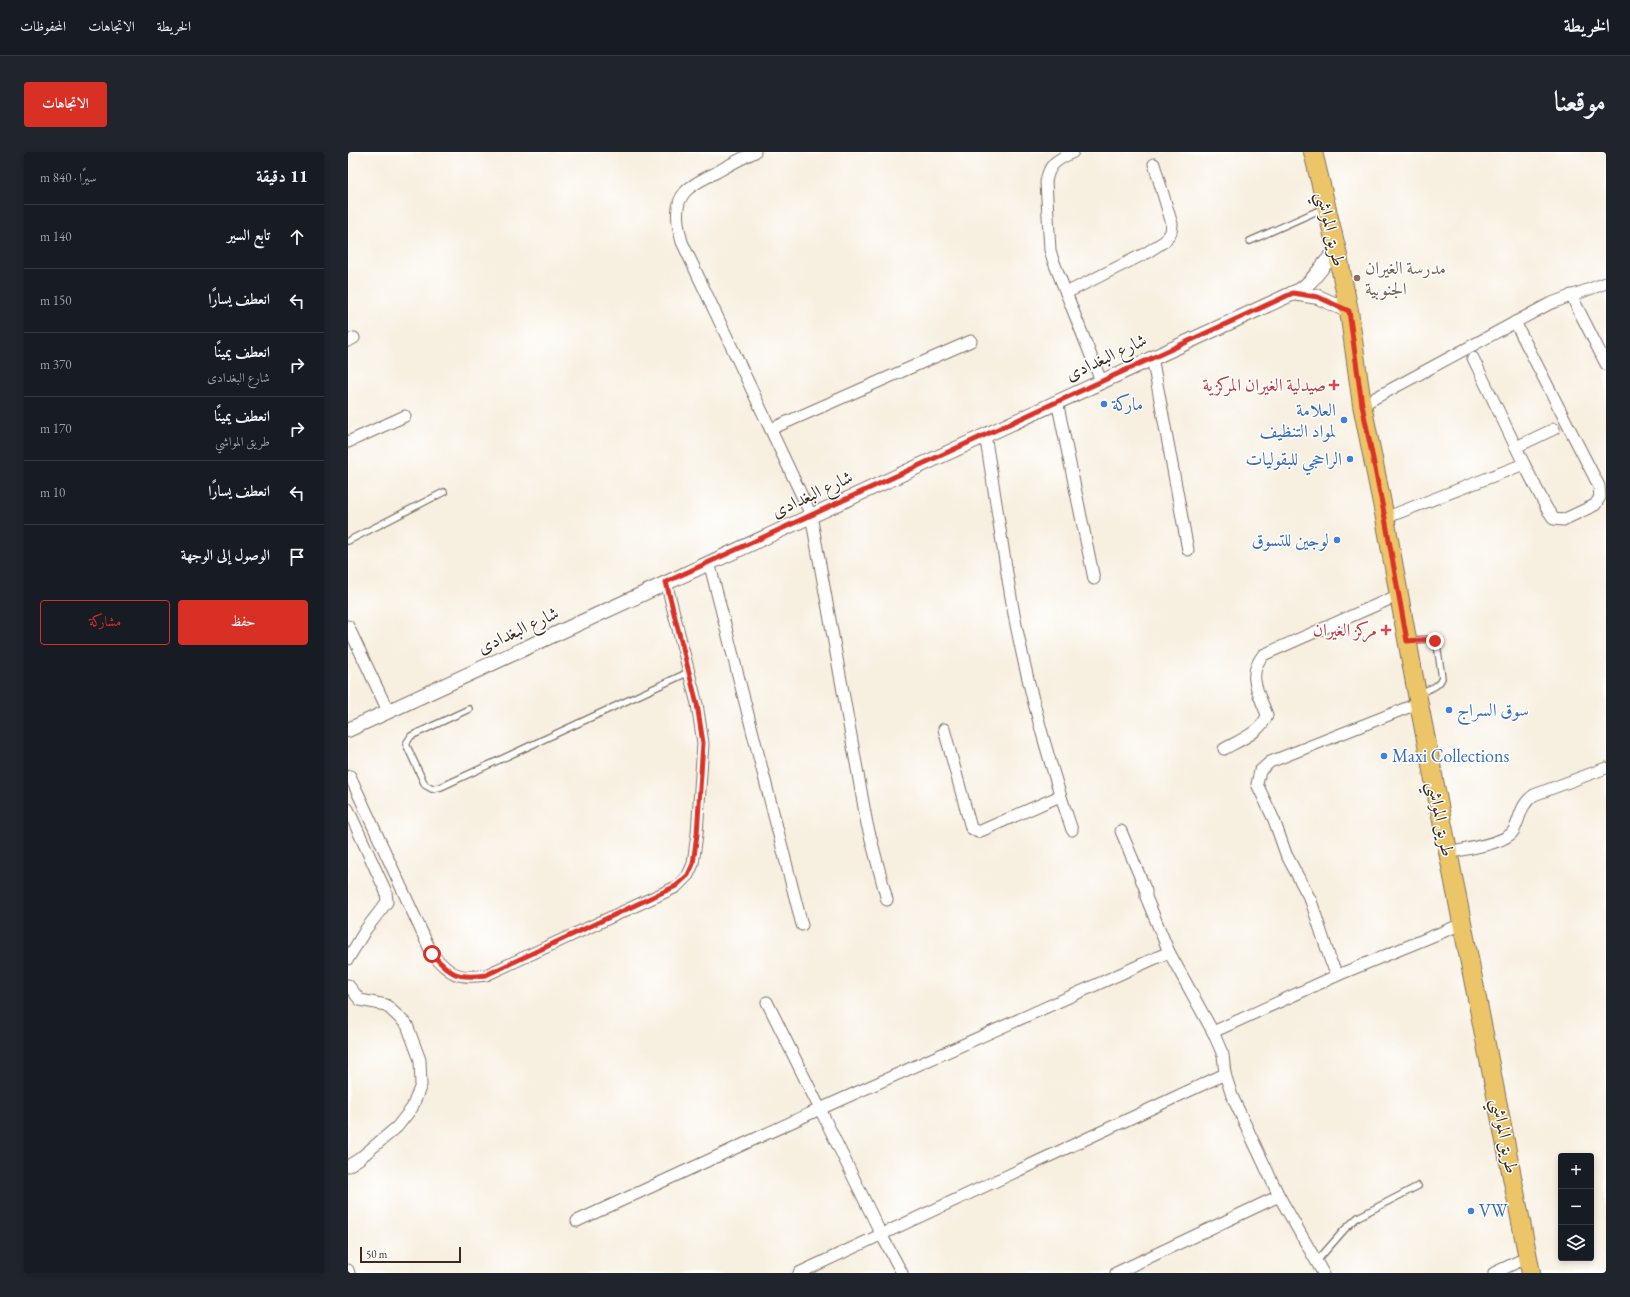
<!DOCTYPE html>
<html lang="ar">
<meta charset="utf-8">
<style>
body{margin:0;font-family:"EB Garamond",Amiri,serif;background:#20242c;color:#f1f3f6;direction:rtl}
.controls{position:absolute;right:12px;bottom:12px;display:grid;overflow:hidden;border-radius:4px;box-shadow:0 2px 6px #0003}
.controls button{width:36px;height:36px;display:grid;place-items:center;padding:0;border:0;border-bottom:1px solid #363941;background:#171b24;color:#f1f3f6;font:20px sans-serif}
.scale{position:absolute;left:12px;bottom:10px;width:101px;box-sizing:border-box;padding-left:4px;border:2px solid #3b2a1e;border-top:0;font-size:11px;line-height:14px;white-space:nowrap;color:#3b2a1e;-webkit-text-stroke:3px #fff;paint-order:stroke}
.stop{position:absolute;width:12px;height:12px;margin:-9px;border:3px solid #d93025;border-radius:50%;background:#fff}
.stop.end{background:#d93025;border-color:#fff;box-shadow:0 1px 4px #0008}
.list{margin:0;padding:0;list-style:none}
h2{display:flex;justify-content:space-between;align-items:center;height:52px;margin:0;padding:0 16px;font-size:17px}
h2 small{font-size:13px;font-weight:400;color:#9ea1a6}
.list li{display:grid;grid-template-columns:26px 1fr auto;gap:12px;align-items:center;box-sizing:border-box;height:64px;padding:0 16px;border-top:1px solid #363941}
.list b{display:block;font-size:15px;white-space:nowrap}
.list p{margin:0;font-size:13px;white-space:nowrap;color:#9ea1a6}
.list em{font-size:13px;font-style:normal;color:#9ea1a6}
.actions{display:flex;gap:8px;padding:12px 16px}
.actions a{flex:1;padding:9px 0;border:1px solid #d93025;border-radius:4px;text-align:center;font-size:14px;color:#d93025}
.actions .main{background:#d93025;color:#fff}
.icon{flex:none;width:22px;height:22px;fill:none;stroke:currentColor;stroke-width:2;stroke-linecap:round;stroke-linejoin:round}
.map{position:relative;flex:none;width:1258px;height:1121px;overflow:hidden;direction:ltr;border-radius:4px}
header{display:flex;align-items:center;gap:24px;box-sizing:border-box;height:56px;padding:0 20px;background:#171b24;border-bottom:1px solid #363941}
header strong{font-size:19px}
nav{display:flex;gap:22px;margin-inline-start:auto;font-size:14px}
.intro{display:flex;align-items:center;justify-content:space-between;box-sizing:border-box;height:96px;padding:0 24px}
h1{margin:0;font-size:28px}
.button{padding:10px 18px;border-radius:4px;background:#d93025;color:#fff;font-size:14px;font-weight:700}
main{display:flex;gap:24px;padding:0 24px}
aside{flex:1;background:#171b24;border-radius:4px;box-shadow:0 2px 6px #0003}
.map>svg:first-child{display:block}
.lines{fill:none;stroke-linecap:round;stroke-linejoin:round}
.service-casing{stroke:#7d6f62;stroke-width:8}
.minor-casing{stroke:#7d6f62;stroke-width:13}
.tertiary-casing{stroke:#7d6f62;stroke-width:16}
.primary-casing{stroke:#7d6f62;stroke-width:20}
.service{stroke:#fff;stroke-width:5.5}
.minor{stroke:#fff;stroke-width:11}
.tertiary{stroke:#fff;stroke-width:14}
.primary{stroke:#edc569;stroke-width:18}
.route{stroke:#d93025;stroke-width:5}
.education-dot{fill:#8d6e63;stroke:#fff;stroke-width:1.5}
.health-dot{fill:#e0444e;stroke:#fff;stroke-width:1.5}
.shop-dot{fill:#3f7fe0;stroke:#fff;stroke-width:1.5}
.labels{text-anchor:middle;stroke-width:3;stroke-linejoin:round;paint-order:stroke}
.street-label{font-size:18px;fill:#3b2a1e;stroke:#fff}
.education-label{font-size:18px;fill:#785e54;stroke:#fff;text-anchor:start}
.health-label{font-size:18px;fill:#be3a42;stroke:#fff;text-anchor:end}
.shop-label{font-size:18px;fill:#366cbe;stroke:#fff;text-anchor:start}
</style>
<header>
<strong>الخريطة</strong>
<nav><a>الخريطة</a><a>الاتجاهات</a><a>المحفوظات</a></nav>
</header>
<div class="intro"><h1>موقعنا</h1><a class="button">الاتجاهات</a></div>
<main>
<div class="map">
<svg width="1258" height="1121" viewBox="0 0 1258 1121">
<rect width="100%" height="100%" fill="#fff"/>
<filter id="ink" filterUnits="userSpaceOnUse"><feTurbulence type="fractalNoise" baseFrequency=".025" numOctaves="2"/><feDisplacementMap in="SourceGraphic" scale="8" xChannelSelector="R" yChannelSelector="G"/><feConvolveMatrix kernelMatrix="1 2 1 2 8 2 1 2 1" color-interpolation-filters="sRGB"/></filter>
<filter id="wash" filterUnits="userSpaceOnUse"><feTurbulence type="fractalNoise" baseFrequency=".012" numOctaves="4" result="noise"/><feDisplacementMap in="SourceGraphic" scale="16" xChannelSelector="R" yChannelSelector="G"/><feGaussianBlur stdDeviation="0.9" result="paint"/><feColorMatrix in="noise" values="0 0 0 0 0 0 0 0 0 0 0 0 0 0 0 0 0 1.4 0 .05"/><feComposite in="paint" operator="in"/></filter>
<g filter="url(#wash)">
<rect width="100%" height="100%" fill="#f7efdf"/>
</g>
<g filter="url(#ink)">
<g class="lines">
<defs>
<g id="service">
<polyline points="902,89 976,56"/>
<polyline points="0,389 96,340"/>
<path d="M1061 489C1071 488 1084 484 1089 493L1094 526C1091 535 1080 537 1072 541"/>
<polyline points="121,557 63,584 58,592 77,633 84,637 93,635 341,520"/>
<polyline points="969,1109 997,1077 1010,1065 1070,1034"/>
</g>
<g id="minor">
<path d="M407 0C394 6 381 13 369 20 358 26 345 31 337 40 325 53 330 75 334 90L463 363 519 672 539 748"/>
<path d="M725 0C709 8 701 11 698 30L702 98 705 108 753 229"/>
<polyline points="718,141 798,101 817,89 823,80 824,72 806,12"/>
<polyline points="1223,143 1258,212"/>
<polyline points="1167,170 1251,334 1252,345 1247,353 1215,368 1206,367 1199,357 1176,312"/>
<polyline points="0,189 6,186"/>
<polyline points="804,205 840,398"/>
<polyline points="709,249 746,427"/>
<polyline points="1014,253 1201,152 1258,131"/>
<polyline points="423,277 623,189"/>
<path d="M637 283C648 346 656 410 668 473 682 542 701 611 724 678"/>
<polyline points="0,290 57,264"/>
<polyline points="1168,295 1206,277"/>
<polyline points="1037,366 1176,312 1125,206"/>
<polyline points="361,410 454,773"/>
<polyline points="0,474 40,559"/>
<polyline points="596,577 623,676 630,680 635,678 712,644"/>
<path d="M876 597C890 589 914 580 919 563 911 541 898 524 915 503L1051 443"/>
<path d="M2 624 84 802C103 823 109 827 138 823L328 735 340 723 345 712 349 682 355 591 349 552 318 430"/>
<polyline points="0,657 38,740 39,750 18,777 0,807"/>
<polyline points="773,679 798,739 798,745 821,800"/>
<path d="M1100 701C1115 697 1159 692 1166 678 1173 664 1172 653 1186 643L1258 616"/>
<polyline points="990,823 983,810 963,749 938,702 926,668 909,632 912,619 922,610 1071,551"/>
<polyline points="0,833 12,848 38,853 59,873 72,908 73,933 64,956 49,975 11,1007 0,1014"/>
<polyline points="419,850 472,957 821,800 865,880 875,903 877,922 884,944 931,1044 975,1121"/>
<polyline points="865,880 990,823 1114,772"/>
<polyline points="229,1069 472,957 533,1082 554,1121"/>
<polyline points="0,1118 1,1121"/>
<polyline points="451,1121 877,922"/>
<polyline points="768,1121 931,1044"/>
<polyline points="1146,1121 1180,1105"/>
</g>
<g id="tertiary">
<polyline points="945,141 970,145 1001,159"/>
<path d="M0 578 952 138C969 127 974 111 989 99"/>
</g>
<polyline id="primary" points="965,0 989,99 1001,159 1014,253 1037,366 1069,542 1183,1121"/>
</defs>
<use href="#service" class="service-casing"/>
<use href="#minor" class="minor-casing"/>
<use href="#tertiary" class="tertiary-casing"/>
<use href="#primary" class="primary-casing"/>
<use href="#service" class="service"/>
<use href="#minor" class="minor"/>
<use href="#tertiary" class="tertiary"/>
<use href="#primary" class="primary"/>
</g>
</g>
<g class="lines" filter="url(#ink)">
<path class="route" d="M84 802C103 823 109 827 138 823L328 734 340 723 345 712 349 682 355 591 349 552 318 430 945 141 970 145 1001 159 1014 253 1037 366 1059 489 1083 487 1087 489"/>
</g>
<circle class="education-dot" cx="1009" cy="126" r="4"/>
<g class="health-dot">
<path d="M984 227h4v4h4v4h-4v4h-4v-4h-4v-4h4z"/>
<path d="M1036 472h4v4h4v4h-4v4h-4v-4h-4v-4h4z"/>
</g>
<g class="shop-dot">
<circle cx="756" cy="252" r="4"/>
<circle cx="996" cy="268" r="4"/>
<circle cx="1002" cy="307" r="4"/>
<circle cx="989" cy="388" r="4"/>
<circle cx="1101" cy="558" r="4"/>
<circle cx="1036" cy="604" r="4"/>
<circle cx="1123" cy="1059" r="4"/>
</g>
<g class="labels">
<g class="street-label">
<text transform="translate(983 77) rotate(77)" y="6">طريق المواشي</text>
<text transform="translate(758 205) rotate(-25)" y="6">شارع البغدادى</text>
<text transform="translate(464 342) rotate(-25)" y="6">شارع البغدادى</text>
<text transform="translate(170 478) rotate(-25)" y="6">شارع البغدادى</text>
<text transform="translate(1093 667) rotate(79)" y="6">طريق المواشي</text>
<text transform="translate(1157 984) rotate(79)" y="6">طريق المواشي</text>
</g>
<g class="education-label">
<text x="1017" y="122">مدرسة الغيران<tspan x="1017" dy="21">الجنوبية</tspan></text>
</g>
<g class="health-label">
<text x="978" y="239">صيدلية الغيران المركزية</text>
<text x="1029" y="484">مركز الغيران</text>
</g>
<g class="shop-label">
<text x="764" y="258">ماركة</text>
<text x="988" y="264" text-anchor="end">العلامة<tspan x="988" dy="21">لمواد التنظيف</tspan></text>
<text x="994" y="313" text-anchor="end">الراحجي للبقوليات</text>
<text x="981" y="394" text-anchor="end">لوجين للتسوق</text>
<text x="1109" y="564">سوق السراج</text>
<text x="1044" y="610">Maxi Collections</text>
<text x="1131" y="1065">VW</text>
</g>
</g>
</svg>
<div class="controls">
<button>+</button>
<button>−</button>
<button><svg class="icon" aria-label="layers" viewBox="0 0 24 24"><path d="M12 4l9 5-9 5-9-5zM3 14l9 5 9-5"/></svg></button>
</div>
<div class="scale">50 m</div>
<div class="stop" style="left:84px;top:802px"></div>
<div class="stop end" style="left:1087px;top:489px"></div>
</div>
<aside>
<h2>11 دقيقة<small>سيرًا · 840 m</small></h2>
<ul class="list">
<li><svg class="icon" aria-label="ahead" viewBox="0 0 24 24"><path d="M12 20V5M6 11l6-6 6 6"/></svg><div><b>تابع السير</b></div><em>140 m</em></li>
<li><svg class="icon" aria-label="left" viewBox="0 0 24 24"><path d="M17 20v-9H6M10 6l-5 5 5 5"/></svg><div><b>انعطف يسارًا</b></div><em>150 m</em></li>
<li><svg class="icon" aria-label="right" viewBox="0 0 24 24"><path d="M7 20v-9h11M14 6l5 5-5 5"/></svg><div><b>انعطف يمينًا</b><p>شارع البغدادى</p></div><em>370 m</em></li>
<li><svg class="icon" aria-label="right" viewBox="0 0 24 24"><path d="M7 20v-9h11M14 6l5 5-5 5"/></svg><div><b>انعطف يمينًا</b><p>طريق المواشي</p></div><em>170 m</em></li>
<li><svg class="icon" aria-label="left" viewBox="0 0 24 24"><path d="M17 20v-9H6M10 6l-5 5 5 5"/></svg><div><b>انعطف يسارًا</b></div><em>10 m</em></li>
<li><svg class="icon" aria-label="arrive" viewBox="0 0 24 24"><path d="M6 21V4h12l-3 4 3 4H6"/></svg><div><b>الوصول إلى الوجهة</b></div></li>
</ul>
<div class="actions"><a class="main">حفظ</a><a>مشاركة</a></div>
</aside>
</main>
